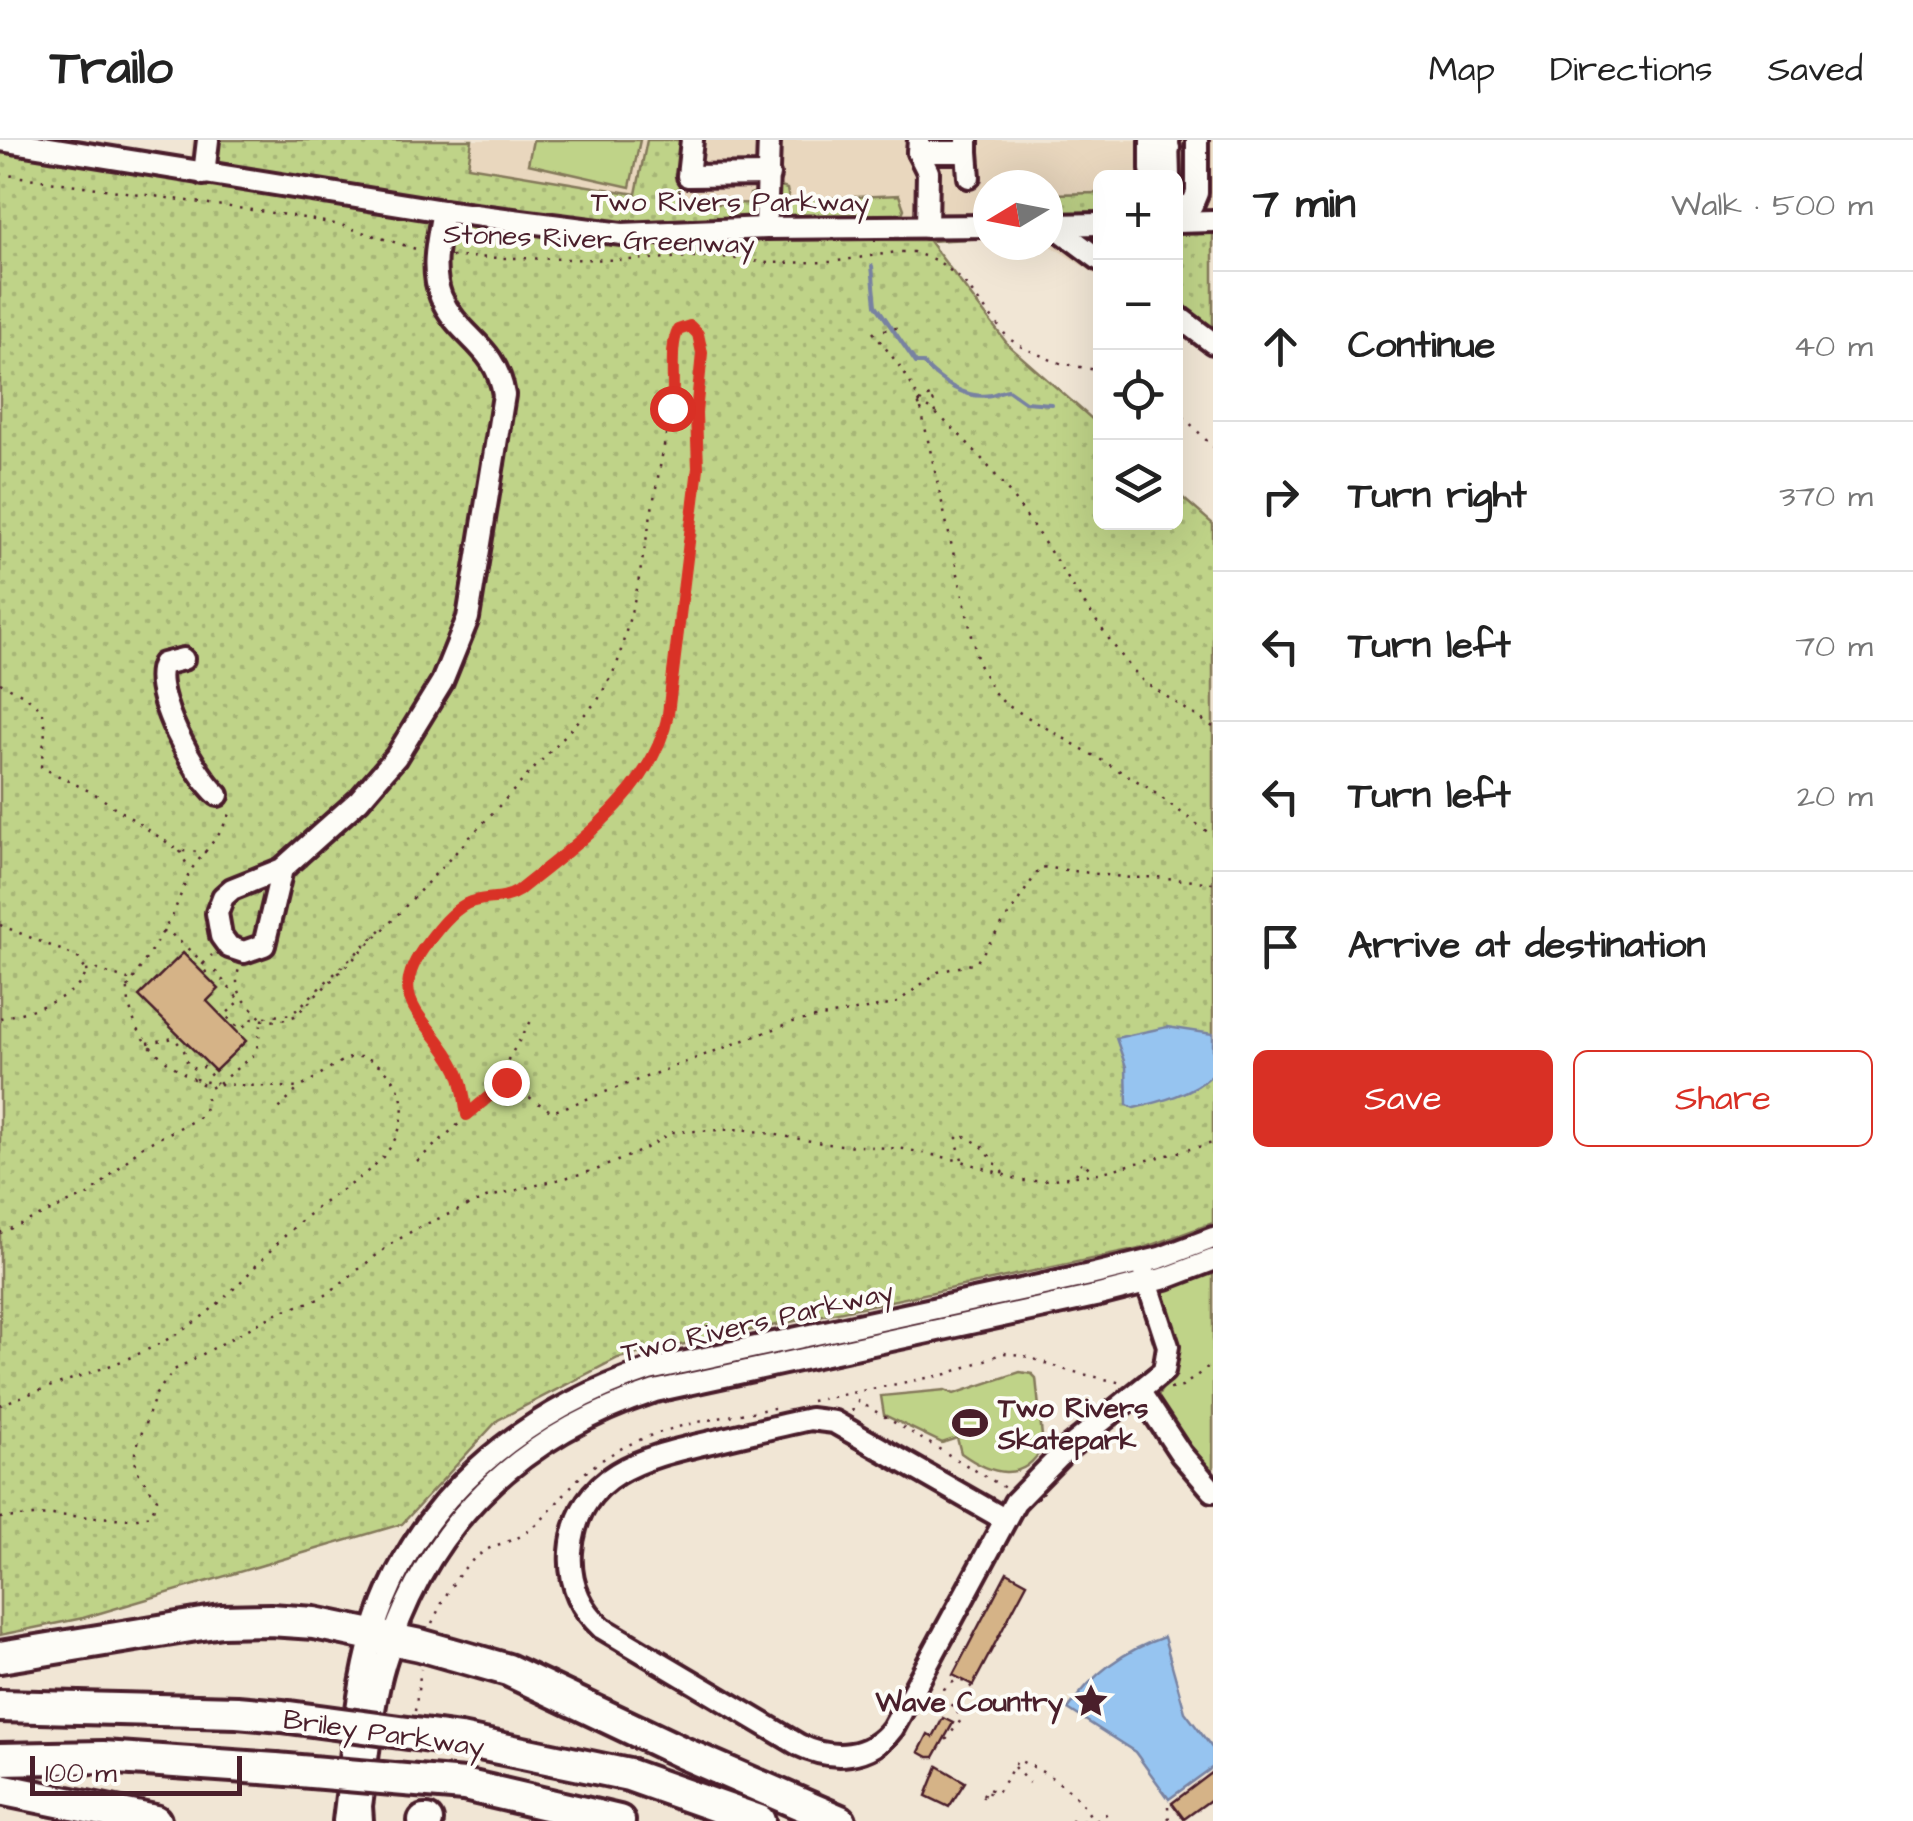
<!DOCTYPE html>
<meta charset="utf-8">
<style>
body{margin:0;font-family:"Architects Daughter",sans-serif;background:#f2f2f2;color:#222}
.controls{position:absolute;right:30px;top:30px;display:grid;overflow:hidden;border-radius:15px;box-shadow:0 10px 40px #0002}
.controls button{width:90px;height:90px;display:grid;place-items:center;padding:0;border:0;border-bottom:2px solid #e0e0e0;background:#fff;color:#222;font:50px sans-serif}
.compass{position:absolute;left:973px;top:30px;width:90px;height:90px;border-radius:50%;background:#fff;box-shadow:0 10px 40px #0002;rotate:260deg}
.scale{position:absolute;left:30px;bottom:25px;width:212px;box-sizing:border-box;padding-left:10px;border:5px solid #4a1f2b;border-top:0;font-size:28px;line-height:35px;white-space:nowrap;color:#4a1f2b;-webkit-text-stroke:8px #fdfcf7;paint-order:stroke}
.stop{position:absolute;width:30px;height:30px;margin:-22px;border:8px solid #d93025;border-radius:50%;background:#fff}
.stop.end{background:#d93025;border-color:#fff;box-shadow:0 2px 10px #0008}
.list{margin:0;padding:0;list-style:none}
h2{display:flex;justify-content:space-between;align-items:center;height:130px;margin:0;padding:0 40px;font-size:42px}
h2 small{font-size:32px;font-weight:400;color:#767676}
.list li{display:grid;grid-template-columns:65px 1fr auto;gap:30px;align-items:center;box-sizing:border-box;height:150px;padding:0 40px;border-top:2px solid #e0e0e0}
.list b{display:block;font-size:38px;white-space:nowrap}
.list em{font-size:32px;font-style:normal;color:#767676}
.actions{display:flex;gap:20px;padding:30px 40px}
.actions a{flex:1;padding:22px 0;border:2px solid #d93025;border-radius:15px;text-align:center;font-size:35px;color:#d93025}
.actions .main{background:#d93025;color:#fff}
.icon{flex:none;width:55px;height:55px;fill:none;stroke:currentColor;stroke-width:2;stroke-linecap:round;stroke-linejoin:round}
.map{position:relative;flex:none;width:1213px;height:1681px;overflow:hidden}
header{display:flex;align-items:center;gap:60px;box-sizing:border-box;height:140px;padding:0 50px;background:#fff;border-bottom:2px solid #e0e0e0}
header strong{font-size:48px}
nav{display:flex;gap:55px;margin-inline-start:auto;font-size:35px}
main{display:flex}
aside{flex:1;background:#fff}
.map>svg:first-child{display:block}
.built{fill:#e9d7be}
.grass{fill:url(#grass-dots);stroke:#84795a;stroke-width:2.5}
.park{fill:#bfd388;stroke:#84795a;stroke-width:2.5}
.water{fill:#96c4f0;stroke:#7882a1;stroke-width:2.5}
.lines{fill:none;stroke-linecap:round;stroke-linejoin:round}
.stream{stroke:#7882a1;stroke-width:4}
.building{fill:#d5b387;stroke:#4a1f2b;stroke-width:2.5}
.minor-casing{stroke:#4a1f2b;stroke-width:28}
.highway-casing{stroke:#4a1f2b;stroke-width:38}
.path{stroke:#4a1f2b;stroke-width:2.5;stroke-dasharray:2.5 8;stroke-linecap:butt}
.minor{stroke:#fdfcf7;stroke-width:20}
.highway{stroke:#fdfcf7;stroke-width:30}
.highway-bridge-casing{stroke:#4a1f2b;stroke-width:38;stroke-linecap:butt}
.highway-bridge{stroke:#fdfcf7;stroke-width:30}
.route{stroke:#d93025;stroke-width:12}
.labels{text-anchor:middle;stroke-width:8;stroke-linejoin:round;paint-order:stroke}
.street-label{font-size:28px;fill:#4a1f2b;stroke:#fdfcf7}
.poi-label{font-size:28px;font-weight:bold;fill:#4a1f2b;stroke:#fdfcf7;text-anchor:start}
</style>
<header>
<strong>Trailo</strong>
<nav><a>Map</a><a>Directions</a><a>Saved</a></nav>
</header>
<main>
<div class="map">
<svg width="1213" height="1681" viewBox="0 0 1213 1681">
<defs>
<pattern id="grass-dots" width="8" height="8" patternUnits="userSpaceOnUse" patternTransform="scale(2.5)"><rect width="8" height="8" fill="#bfd388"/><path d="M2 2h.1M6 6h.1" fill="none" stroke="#a6b576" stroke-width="1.8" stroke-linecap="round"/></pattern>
</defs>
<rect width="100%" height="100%" fill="#f1e6d5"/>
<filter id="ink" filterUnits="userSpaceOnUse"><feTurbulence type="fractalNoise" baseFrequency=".01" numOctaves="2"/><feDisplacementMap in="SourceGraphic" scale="20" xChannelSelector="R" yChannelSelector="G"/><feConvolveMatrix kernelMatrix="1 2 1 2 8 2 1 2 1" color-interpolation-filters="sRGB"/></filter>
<g filter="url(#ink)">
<polygon class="built" points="192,0 1213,0 1213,218 1176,191 1176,38 1100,38 1100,137 1048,104 1048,45 988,45 988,96 929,100 689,99 189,25"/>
<g class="grass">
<polygon points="219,0 472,0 468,26 636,54 647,0 683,0 679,21 679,65 750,63 750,54 758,51 761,80 693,86 603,82 225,29 218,22"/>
<polygon points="0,4 689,99 928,100 928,96 988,95 988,98 929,101 1009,206 1100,286 1100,382 1176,382 1176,352 1213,384 1213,1083 1144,1108 618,1218 498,1280 402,1384 83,1478 0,1495"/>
<path d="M781 47 787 49 789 60 899 55 904 69 900 78 781 80C775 73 774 53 781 47Z"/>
<polygon points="1100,53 1100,74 1048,76 1048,54"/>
<polygon points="1213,89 1213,193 1176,164 1176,90"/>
</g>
<g class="park">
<polygon points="533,0 640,0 630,47 528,24"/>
<path d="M1213 1130V1341L1157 1261C1159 1247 1172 1240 1176 1227 1184 1203 1168 1172 1161 1149Z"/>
<path d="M1020 1232 1032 1234 1036 1238 1043 1306C1023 1345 990 1334 961 1313L957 1298 942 1303 884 1275 881 1256 945 1250 954 1254Z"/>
</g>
<g class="water">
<path d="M1167 887 1213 894V934C1194 953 1160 962 1134 968L1127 965 1126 927 1116 898Z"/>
<path d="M1164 1497 1185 1572 1213 1609V1627L1169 1659 1135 1612 1068 1569C1093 1533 1123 1511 1164 1497Z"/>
</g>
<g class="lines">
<path class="stream" d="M872 126 876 165 916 223H923C939 241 966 260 991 255 997 253 1002 251 1008 250L1025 262 1051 264"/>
</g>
<g class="building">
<polygon points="183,813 219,849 207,861 246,901 215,931 139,856"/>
<polygon points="1007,1432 1027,1443 973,1545 953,1535"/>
<polygon points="943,1578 953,1583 934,1617 928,1617 919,1612 928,1594 933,1597"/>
<polygon points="938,1626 965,1642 949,1667 926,1656"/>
<polygon points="1213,1632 1213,1658 1184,1679 1172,1663"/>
</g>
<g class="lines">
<defs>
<g id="minor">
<polyline points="0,0 443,71 622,94 766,88 988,86"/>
<polyline points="692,0 688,36 769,35"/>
<polyline points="919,0 918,12 928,32 927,87"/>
<polyline points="1151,0 1151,10 1169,8"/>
<polyline points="1168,0 1169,38"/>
<polyline points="1151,10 1151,30"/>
<polyline points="918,12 967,12 967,0"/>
<polyline points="967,12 969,37"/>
<polyline points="204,34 208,0"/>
<polyline points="1185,66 1192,65 1197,53 1197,0"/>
<polyline points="1176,82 1213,81"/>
<polyline points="1053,85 1100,120"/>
<polyline points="1053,85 1100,84"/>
<polyline points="766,88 769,0"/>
<polyline points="1176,175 1213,203"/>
<path d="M183 519 163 524C149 551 196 637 218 655"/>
<path d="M282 729 264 805 244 812 229 807 221 796 217 773 223 757 232 749 282 729 359 660 396 617 442 542 468 478 504 255C496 204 458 198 441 157 430 129 438 99 443 71"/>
<polyline points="1140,1252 1181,1314 1213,1351"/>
<path d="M1004 1379 834 1282 810 1279C777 1286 744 1294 711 1302 647 1317 577 1331 571 1412 569 1442 580 1468 602 1488L799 1605C832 1621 870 1619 893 1588L1015 1362 1066 1310 1164 1231 1168 1206 1141 1123"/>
<path d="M344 1681C352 1619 355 1553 373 1493 413 1360 522 1272 649 1230L1090 1135 1160 1118 1213 1098"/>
<path d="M362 1681 361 1666C368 1618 371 1568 385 1522 426 1384 520 1295 655 1251L1095 1156 1166 1138 1213 1120"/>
</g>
<g id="highway">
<polyline points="0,1517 221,1481 270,1480 314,1483 420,1505 508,1530 683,1613 840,1681"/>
<polyline points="0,1566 237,1572 282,1576"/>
<polyline points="460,1600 629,1635 759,1681"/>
<polyline points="0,1619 103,1617 276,1629"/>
<polyline points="464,1645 619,1681"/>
<polyline points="0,1649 155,1681"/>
<polyline points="424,1681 427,1681"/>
</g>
</defs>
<use href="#minor" class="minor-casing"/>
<use href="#highway" class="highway-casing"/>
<g class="path">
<polyline points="0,34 293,76 340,85 419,110"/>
<polyline points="451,117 627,120 714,116 768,123 831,122 897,112 913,112 938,121 962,140 1008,198 1020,206 1056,222 1100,231"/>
<polyline points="884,190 901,187"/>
<path d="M873 192C889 213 917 245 921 269L916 259"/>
<polyline points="921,269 978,523 993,551 1005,564 1144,645 1213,696"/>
<polyline points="1176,269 1213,307"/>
<path d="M936 273 932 255 920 261C1011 328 1059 437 1128 524L1143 541 1213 587"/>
<path d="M0 543C54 570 47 570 41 627L95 654 180 711 206 712"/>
<polyline points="180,711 189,729"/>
<path d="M0 785 68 813 79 819 86 831C83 857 24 873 0 878"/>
<polyline points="162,792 170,793 204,823 212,815"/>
<path d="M204 823 201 827 206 832H216L240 861 225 875 240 889 253 879 279 881 295 876 386 787 598 560 617 525 636 454 673 258V198L681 188H693L700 198 702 213 697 273 698 329 668 574C654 650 574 705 518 751 501 762 483 755 466 764 451 772 438 789 428 802 380 864 432 876 457 930 464 944 465 960 467 975"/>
<path d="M86 831 98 830 128 840C125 898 163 922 209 948L218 944 299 948 278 970"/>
<polyline points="128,848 172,777 190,731 219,694 230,674"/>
<polyline points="265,877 292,874 387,784"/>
<polyline points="148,903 174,898 184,910 188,926 195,929 204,927 217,943"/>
<polyline points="195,939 216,944"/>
<path d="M219 943 252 916 257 908 262 879C248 864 231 852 239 829"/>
<polyline points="494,948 494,943 534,876"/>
<polyline points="962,1019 956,999 961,994 981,1005 1003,1033"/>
<polyline points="417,1021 506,942 552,972 793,882 895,864 938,832 976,823 1041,727 1131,738 1156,737 1213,743"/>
<polyline points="1076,1034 1082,1021 1091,1030"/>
<polyline points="0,1093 92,1053 141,1007 197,979 204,971 208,950"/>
<polyline points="1170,1249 1182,1247 1213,1223"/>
<polyline points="811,1261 947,1234 1004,1213 1022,1215 1066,1230 1122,1243"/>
<path d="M0 1265C69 1237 142 1223 203 1176 242 1146 270 1106 308 1075 331 1055 360 1041 381 1019 407 991 413 951 380 926 373 921 368 917 359 917 340 916 317 939 299 948"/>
<polyline points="852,1271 858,1261 1005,1348"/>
<polyline points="0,1378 52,1375 133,1379 151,1375 157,1359 136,1329 135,1311 156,1254 174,1230 279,1172 322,1158 391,1104 417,1088 486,1058 596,1030 643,1010 673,992 743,989 828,1004 904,1009 962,1021 1023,1041 1037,1041 1099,1033 1213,1003"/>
<polyline points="1211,1428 1213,1429"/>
<path d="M432 1483C447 1453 460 1423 492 1407 504 1402 517 1400 527 1392 550 1376 564 1350 586 1332 641 1286 711 1280 779 1267"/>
<polyline points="415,1571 421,1529"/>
<polyline points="946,1600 961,1580 955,1567 945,1562 944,1549 956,1540 967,1542 972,1548"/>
<polyline points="1014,1627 1029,1643"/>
<path d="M983 1655 987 1648 997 1653 1018 1620C1047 1632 1079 1652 1093 1681"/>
<polyline points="982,1656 986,1659 989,1652"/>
<polyline points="1168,1666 1169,1681"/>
<polyline points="1071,1681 1085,1681"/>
<polyline points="1096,1681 1109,1672"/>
</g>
<use href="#minor" class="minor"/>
<use href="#highway" class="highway"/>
<defs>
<g id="highway-bridge">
<polyline points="282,1576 460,1600"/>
<polyline points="276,1629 464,1645"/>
</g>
</defs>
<use href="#highway-bridge" class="highway-bridge-casing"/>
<use href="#highway-bridge" class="highway-bridge"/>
</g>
</g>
<g class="lines" filter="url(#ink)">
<path class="route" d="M506 942 467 975C464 960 464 944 457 930 431 876 380 864 428 802 438 789 451 772 466 764 483 755 501 762 518 751 575 705 654 650 668 574L698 328 696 273 702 213 698 194 690 186 678 190C669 206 675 247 672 268"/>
</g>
<defs>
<symbol id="stadium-bare" viewBox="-9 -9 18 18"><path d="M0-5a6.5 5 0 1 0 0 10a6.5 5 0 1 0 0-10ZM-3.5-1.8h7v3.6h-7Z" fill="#4a1f2b" stroke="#fdfcf7" stroke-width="2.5" paint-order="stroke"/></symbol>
<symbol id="sight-bare" viewBox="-9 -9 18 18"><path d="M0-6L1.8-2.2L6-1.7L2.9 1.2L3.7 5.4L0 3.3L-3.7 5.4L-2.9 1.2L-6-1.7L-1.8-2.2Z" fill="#4a1f2b" stroke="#fdfcf7" stroke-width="2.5" paint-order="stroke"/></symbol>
</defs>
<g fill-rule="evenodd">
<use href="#stadium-bare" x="945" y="1258" width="50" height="50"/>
<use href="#sight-bare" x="1066" y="1536" width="50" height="50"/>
</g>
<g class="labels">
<g class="street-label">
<text x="730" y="71">Two Rivers Parkway</text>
<text transform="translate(599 98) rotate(2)" y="10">Stones River Greenway</text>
<text transform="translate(757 1181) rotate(-13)" y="10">Two Rivers Parkway</text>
<text transform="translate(384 1592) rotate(8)" y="10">Briley Parkway</text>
</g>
<g class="poi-label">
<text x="998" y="1277">Two Rivers<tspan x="998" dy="32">Skatepark</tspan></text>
<text x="1063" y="1571" text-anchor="end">Wave Country</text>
</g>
</g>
</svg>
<div class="controls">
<button>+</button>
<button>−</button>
<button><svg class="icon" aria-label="locate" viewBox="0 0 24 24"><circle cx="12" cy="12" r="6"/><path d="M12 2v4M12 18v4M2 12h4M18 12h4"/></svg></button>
<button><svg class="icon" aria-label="layers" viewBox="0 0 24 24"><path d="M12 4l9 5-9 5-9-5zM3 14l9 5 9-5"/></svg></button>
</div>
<svg class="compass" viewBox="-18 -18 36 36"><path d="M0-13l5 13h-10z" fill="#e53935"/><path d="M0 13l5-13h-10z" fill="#767676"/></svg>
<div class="scale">100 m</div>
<div class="stop" style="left:672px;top:268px"></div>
<div class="stop end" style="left:506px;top:942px"></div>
</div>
<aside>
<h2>7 min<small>Walk · 500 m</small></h2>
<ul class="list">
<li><svg class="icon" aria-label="ahead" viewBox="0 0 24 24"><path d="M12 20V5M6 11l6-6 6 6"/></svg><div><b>Continue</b></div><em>40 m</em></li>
<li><svg class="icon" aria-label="right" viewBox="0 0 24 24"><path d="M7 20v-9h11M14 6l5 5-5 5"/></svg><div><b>Turn right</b></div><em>370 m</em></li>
<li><svg class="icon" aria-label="left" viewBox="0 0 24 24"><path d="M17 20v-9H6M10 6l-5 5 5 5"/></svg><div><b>Turn left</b></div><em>70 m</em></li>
<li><svg class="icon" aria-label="left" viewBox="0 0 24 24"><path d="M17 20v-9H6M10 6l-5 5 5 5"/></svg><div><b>Turn left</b></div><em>20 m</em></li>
<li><svg class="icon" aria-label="arrive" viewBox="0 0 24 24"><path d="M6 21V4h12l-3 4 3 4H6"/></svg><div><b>Arrive at destination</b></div></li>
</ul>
<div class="actions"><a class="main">Save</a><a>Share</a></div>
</aside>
</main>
